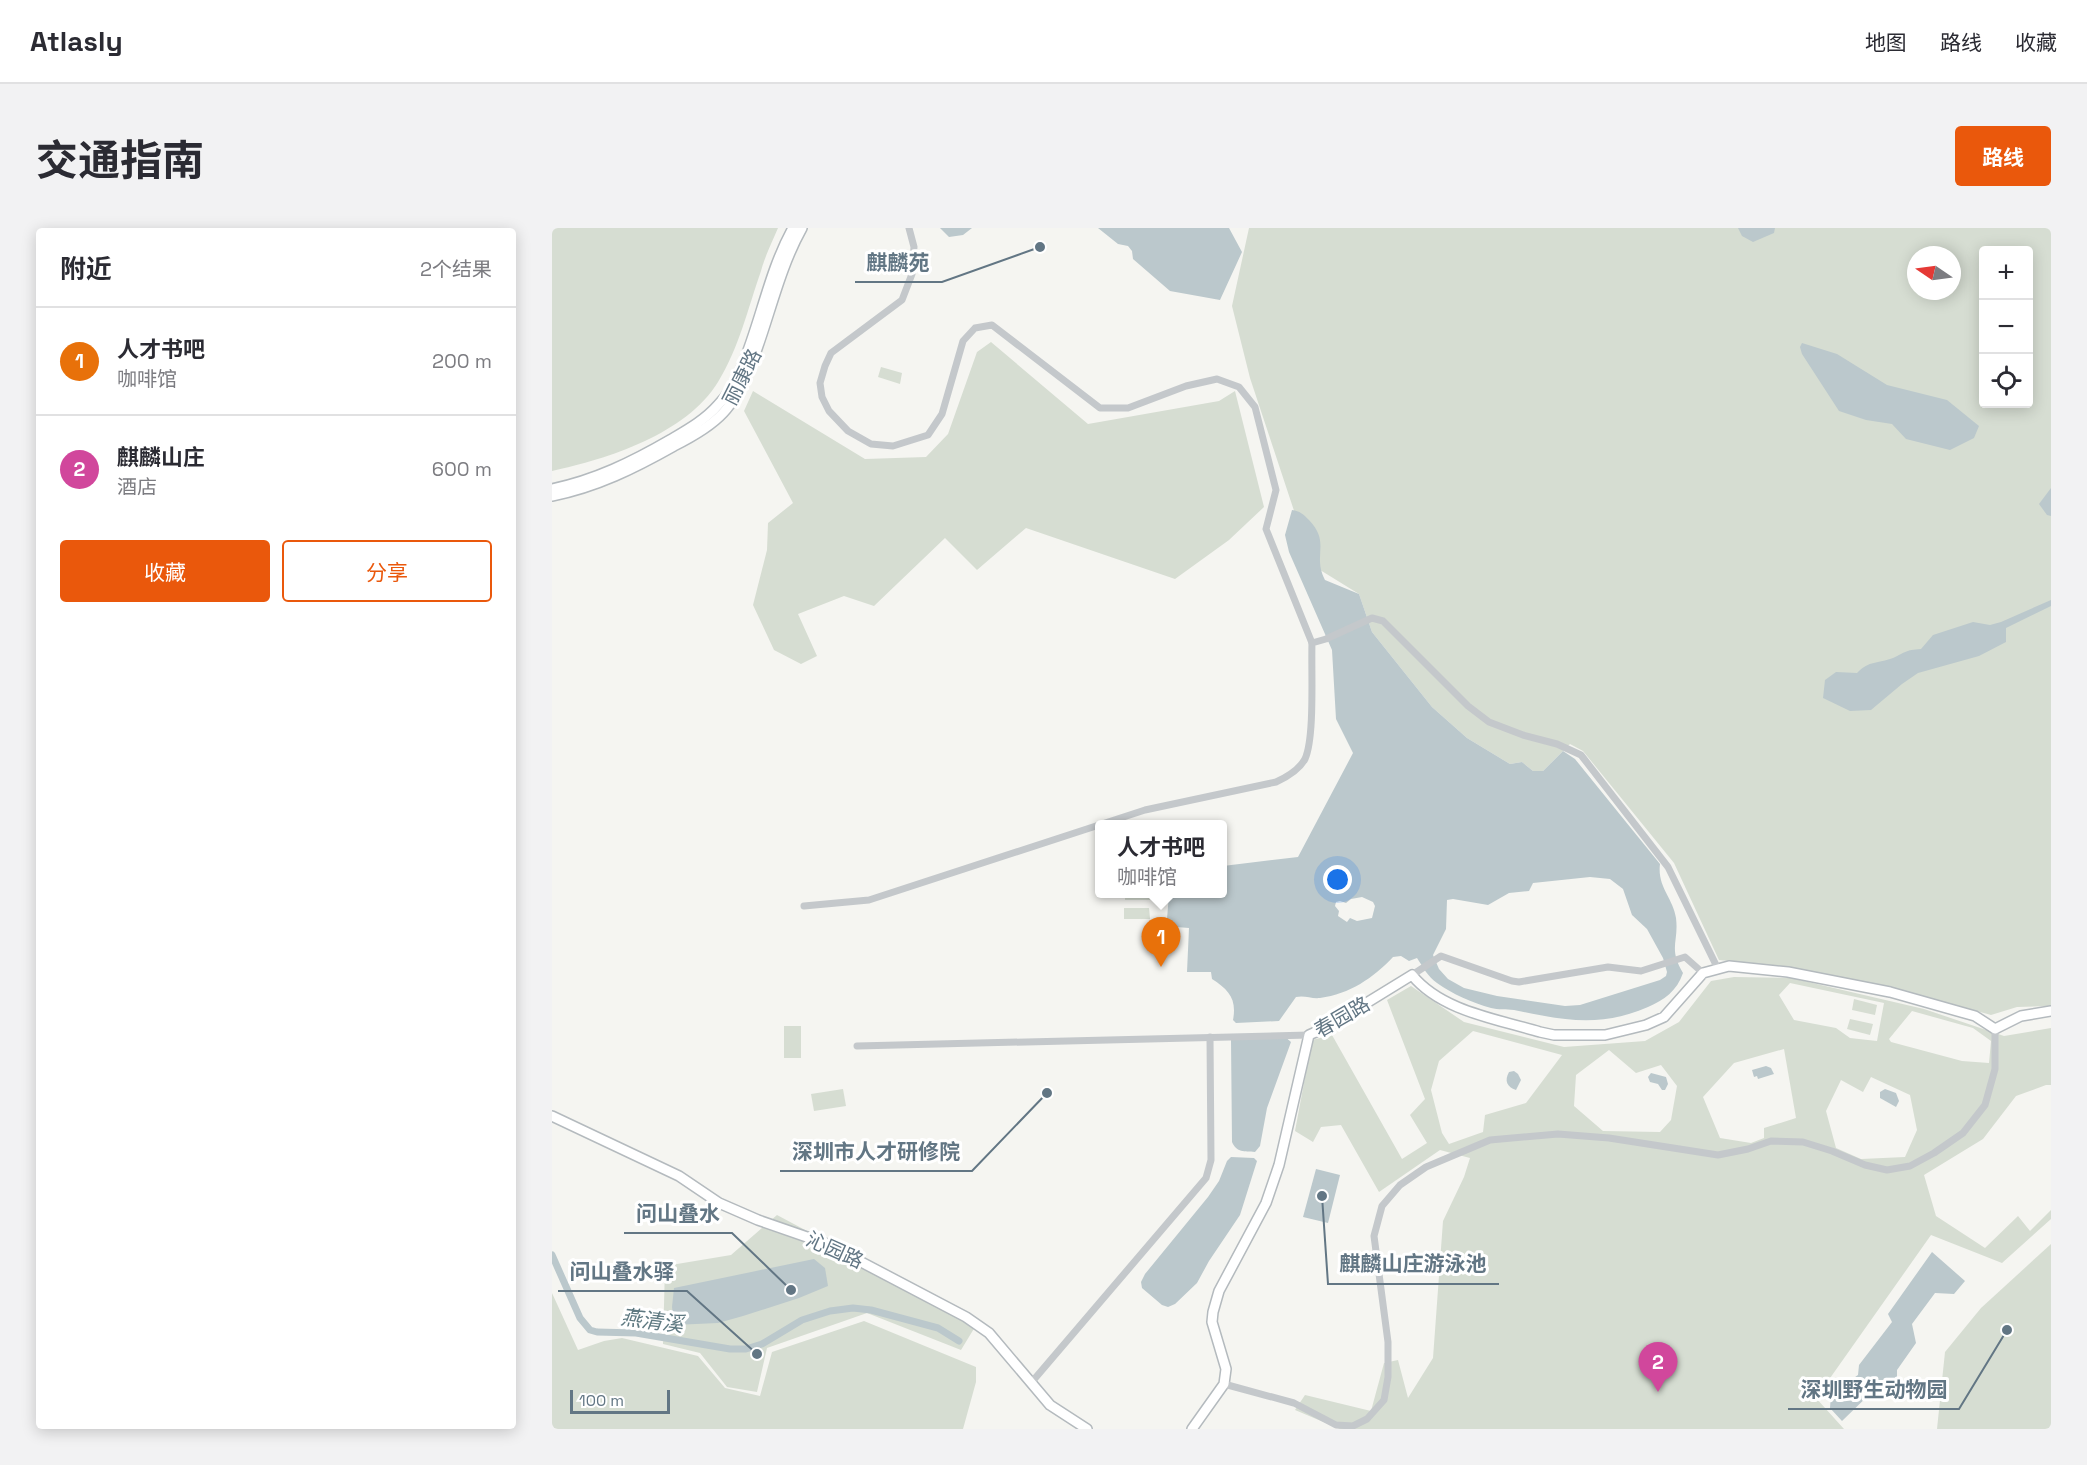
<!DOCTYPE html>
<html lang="zh">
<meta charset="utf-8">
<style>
body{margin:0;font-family:"Space Grotesk","Noto Sans SC",sans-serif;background:#f2f2f3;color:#2b2b33}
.controls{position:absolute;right:18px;top:18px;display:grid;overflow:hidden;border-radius:6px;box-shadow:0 3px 15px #0003}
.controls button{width:54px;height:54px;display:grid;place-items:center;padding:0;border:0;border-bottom:2px solid #e1e1e2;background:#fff;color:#2b2b33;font:30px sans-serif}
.compass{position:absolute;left:1355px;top:18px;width:54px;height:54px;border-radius:50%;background:#fff;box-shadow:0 3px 15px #0003;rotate:283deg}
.scale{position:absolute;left:18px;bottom:15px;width:100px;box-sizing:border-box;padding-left:6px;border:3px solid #627684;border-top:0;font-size:16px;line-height:21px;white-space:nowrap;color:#627684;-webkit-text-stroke:4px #fff;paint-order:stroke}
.you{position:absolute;left:786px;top:652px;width:21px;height:21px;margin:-15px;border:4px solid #fff;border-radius:50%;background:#1a73e8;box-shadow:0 0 0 9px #1a73e833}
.badge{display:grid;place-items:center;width:39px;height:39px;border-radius:50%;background:#ea580c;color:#fff;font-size:20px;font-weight:700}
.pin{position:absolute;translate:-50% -50px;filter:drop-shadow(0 2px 3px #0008)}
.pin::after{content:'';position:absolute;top:32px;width:21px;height:18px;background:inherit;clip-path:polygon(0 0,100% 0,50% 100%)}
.popup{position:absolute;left:543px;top:592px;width:132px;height:78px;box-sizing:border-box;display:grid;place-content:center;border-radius:6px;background:#fff;filter:drop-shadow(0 2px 4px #0005);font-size:20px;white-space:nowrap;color:#7c7c81}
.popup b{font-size:22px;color:#2b2b33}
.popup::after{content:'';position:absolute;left:50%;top:100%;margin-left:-12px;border:12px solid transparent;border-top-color:#fff}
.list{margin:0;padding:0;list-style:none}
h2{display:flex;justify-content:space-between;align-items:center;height:78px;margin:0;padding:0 24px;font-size:26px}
h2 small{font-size:20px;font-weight:400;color:#7c7c81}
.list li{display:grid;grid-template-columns:39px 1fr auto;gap:18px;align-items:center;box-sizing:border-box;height:108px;padding:0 24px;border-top:2px solid #e1e1e2}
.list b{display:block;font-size:22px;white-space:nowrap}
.list p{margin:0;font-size:20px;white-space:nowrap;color:#7c7c81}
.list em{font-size:20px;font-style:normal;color:#7c7c81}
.actions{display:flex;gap:12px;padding:18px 24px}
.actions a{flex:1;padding:14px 0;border:2px solid #ea580c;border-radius:6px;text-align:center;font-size:21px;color:#ea580c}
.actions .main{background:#ea580c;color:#fff}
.icon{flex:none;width:33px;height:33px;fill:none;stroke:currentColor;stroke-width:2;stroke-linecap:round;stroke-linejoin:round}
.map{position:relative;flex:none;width:1499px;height:1201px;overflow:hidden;border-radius:6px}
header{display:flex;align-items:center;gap:36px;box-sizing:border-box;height:84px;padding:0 30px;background:#fff;border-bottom:2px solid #e1e1e2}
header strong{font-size:28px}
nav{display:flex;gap:33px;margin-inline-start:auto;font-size:21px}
.intro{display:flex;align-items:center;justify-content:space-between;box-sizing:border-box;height:144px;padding:0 36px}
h1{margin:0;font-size:42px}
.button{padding:15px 27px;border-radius:6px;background:#ea580c;color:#fff;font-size:21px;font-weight:700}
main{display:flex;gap:36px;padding:0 36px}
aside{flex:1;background:#fff;border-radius:6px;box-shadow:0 3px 15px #0003}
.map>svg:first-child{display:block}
.green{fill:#d6ddd2;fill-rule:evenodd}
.water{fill:#bbc8cc;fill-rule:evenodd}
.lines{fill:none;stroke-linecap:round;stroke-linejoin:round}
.canal{stroke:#bbc8cc;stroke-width:7}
.secondary-casing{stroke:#b4babe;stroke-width:12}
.street{stroke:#c4c8cb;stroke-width:7}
.secondary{stroke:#fff;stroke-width:9}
.labels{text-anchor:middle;stroke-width:6;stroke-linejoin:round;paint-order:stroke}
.street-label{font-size:20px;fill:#627684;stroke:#fff}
.water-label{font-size:21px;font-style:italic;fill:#5e7981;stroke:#fff}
.leader{fill:none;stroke:#627684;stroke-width:2}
.callout-dot{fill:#627684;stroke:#fff;stroke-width:2}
.callout-label{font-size:21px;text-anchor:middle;font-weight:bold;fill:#627684;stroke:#fff;stroke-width:6;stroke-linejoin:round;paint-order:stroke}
</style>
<header>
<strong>Atlasly</strong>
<nav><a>地图</a><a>路线</a><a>收藏</a></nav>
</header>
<div class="intro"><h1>交通指南</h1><a class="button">路线</a></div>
<main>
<aside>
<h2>附近<small>2个结果</small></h2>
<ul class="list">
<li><span class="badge" style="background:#e8710a">1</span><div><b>人才书吧</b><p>咖啡馆</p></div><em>200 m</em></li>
<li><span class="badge" style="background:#d1479c">2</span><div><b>麒麟山庄</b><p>酒店</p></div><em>600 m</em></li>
</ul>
<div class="actions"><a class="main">收藏</a><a>分享</a></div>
</aside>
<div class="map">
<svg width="1499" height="1201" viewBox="0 0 1499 1201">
<rect width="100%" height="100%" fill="#f5f5f1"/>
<g class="green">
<path d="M0 0H226C220 14 213 28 209 43 196 80 187 120 166 154 134 206 56 231 0 243Z"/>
<path d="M697 0H1499V778L1465 779 1439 787 1339 759 1238 739 1167 732 1122 635 1031 523 1018 516 991 543H981L970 534 958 536 915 510 880 479 820 404 807 366 760 337 698 150 680 78ZM1432 22H1476V176H1432ZM1364 27H1400V63H1364Z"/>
<polygon points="439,114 536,196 667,173 683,163 712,279 677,312 623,351 474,300 425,342 393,310 322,378 292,368 246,386 265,428 249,436 222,422 201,377 215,322 216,295 241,275 192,183 201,163 313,231 374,229 396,206 425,124"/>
<polygon points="329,139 350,145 348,156 326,149"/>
<rect x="573" y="666" width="25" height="6"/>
<polygon points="572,680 597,680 598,691 572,691"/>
<path d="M1182 749 1239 750 1372 781 1452 808 1499 800V857H1494L1464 868 1431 911 1372 947 1384 988 1433 1020 1466 988 1478 1003 1499 982V991L1450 1035 1379 1007 1264 1170 1292 1201H788L743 1182 753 1167 819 1183 832 1135 846 1132 856 1170 881 1130 891 993 912 949 918 930 888 922 827 964 789 897 769 899 761 914 743 903 760 812 780 807 850 931 875 915 858 887 873 871 835 772 859 758 912 794 1012 819 1093 813 1127 794 1159 753ZM1238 755 1332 775 1325 813 1298 810 1284 800 1242 792 1227 767ZM1360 783 1421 800 1439 813 1437 835 1410 833 1339 814 1337 811ZM921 803 1010 827 974 875 933 887 931 904 897 916 890 905 879 862 887 833ZM1232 821 1244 890 1212 900V910L1199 915 1168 910 1151 869 1182 835ZM1057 822 1084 845 1109 837 1125 858 1119 892 1108 904 1051 903 1022 878 1024 847ZM1319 849 1358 867 1365 902 1353 929 1309 931 1284 920 1274 883 1289 852 1311 864Z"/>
<polygon points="1302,771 1325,777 1323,787 1300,782"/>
<polygon points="1298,791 1321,796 1318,807 1295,801"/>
<rect x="232" y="798" width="17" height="32"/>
<polygon points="291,861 294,878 262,883 259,866"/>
<polygon points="225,987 426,1094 409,1122 315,1085 215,1120 205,1164 175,1159 148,1125 111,1116 113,1038 179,1027"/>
<polygon points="1499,1016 1499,1201 1385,1201 1393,1124 1429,1080"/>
<polygon points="0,1065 26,1122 52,1113 70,1110 146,1128 173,1160 208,1168 220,1124 312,1093 424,1139 424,1154 411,1201 0,1201"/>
</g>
<g class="water">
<polygon points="388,0 420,0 411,7 397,9"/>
<polygon points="546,0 677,0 690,24 668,72 618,63 581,31 580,23 576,18 566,16"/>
<polygon points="1186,0 1223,0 1222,5 1201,14 1190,8"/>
<polygon points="1250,115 1285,126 1335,157 1395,172 1427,198 1422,210 1398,222 1354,211 1340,196 1314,192 1287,183 1250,126 1248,119"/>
<polygon points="1499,260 1499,288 1495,287 1487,276"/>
<path d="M740 282C748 283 751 286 757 292 779 315 760 327 773 352L807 366 820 404 880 479 915 510 958 536 970 534 981 543H991L1011 523 1023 531 1108 636C1105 659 1121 670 1124 690 1127 714 1116 720 1131 745 1125 763 1112 772 1096 779 1048 800 1010 792 962 782 954 781 946 782 939 780 921 775 900 766 885 755 876 749 871 739 865 730L857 733 849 728 841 729C821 750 798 766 768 770 759 771 753 767 744 769L727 793 684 795 681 792C685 771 677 762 660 751L659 744H635L637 700 624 699 615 691 617 666H670L671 638 746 629 801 525 784 491 780 422 737 324 733 307ZM1038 649 1058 651 1071 661 1080 687 1095 701 1111 730 1115 744 1114 748 1108 752 1028 777 1013 778 945 768 912 760 896 751 887 741 881 727 894 701 895 672 901 671 936 677 957 665 977 663 981 655ZM810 669 821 674 823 678 820 690 805 693 798 690 795 694 786 688 787 683 783 678 784 674 788 673 794 675 799 671Z"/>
<path d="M1499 372V378L1454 400V414L1427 428 1366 445 1350 456 1319 482 1298 483 1271 470 1273 452 1284 444 1305 445C1318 432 1325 436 1341 430 1354 424 1353 422 1369 421L1381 407 1421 394 1438 397 1449 394Z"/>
<path d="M731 807 739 814 715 880 708 918 703 924C692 923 685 925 680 914L679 812 687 808Z"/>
<polygon points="1214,838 1219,840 1222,846 1206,851 1205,848 1202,849 1200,842"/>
<path d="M962 843 966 846 969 852 964 862C955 859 952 853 957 844Z"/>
<polygon points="1099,845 1114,849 1116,856 1113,862 1110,862 1106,856 1098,854 1096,849"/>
<polygon points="1333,861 1344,865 1347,873 1344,879 1328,870 1328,864"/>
<polygon points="679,929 702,930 705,933 688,987 657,1033 645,1055 623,1076 616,1079 610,1077 590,1060 589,1054 593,1046 656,969 667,953 675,933"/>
<polygon points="764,941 788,947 776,995 751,989"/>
<polygon points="1380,1024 1413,1053 1402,1066 1383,1065 1360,1096 1364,1115 1345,1142 1345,1154 1323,1161 1290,1193 1278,1180 1279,1166 1306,1147 1307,1137 1340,1094 1336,1086"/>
<polygon points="262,1031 273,1040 276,1058 247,1070 191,1088 166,1095 122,1097 120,1079 122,1060"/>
</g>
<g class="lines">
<polyline class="canal" points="0,1027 28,1090 38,1102 45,1104 84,1105 178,1121 194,1121 210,1116 250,1092 278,1083 301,1080 319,1082 386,1100 407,1113"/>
<defs>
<g id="secondary">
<path d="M0 261C43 252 80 234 118 212 135 202 153 192 166 177 177 166 184 152 190 138 209 93 217 43 241 0"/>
<path d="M0 268C45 259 83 240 122 218 140 209 158 199 171 185 184 171 192 154 199 137 217 92 226 43 250 0"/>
<polyline points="0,888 127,948 167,975 206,992 275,1016 414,1089 437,1105 498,1177 535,1201"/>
<path d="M640 1201 672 1156 674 1141 660 1094 661 1084 667 1063 714 975 727 937 757 807 777 798 860 747C889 783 945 791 988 804L1002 807H1053L1094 797 1112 789 1151 745 1177 738 1236 744 1338 764 1423 788 1443 801 1469 788 1499 783"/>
</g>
</defs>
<use href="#secondary" class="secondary-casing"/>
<g class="street">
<polyline points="357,0 362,19 360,46 350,72 279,125 273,138 268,155 270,169 277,183 296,203 319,216 341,218 376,207 390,186 411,113 423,100 440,97 548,180 576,180 634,158 665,151 687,159 703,179 724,262 714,301 760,415"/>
<path d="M252 678 317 672 593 582 724 554C735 549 747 542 753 531 763 509 759 442 760 415L774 411 820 390 831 393 916 478 937 494 971 507 1005 516 1029 527 1116 639 1166 741"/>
<polyline points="860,747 889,728 960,753 967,754 1056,739 1089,743 1133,729 1151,745"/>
<polyline points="305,818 757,807"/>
<polyline points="479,1155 654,950 659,932 658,809"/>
<polyline points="672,1156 742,1175 784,1197 801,1198 815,1191 832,1172 836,1149 836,1114 822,1008 830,978 848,957 874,939 938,912 1006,906 1057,910 1166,927 1196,921 1219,913 1251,914 1280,923 1313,937 1335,942 1358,938 1382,925 1411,905 1433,877 1443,841 1443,801"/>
</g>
<use href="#secondary" class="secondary"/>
</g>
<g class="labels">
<g class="street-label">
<text transform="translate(190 149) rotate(-63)" y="7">丽康路</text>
<text transform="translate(790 789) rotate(-30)" y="7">春园路</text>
<text transform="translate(283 1022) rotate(24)" y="7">沁园路</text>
</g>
<g class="water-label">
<text transform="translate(100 1093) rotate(7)" y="7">燕清溪</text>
</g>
</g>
<path class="leader" d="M488 19L390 54H303M495 865L420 943H228M239 1062L180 1005H72M770 968L776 1056H947M205 1126L135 1063H6M1455 1102L1407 1181H1236"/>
<g class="callout-dot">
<circle cx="488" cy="19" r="6"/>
<circle cx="495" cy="865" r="6"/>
<circle cx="239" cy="1062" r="6"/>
<circle cx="770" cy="968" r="6"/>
<circle cx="205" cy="1126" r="6"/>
<circle cx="1455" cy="1102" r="6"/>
</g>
<g class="callout-label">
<text x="346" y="42">麒麟苑</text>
<text x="324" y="931">深圳市人才研修院</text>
<text x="126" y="993">问山叠水</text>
<text x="861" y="1043">麒麟山庄游泳池</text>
<text x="70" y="1051">问山叠水驿</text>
<text x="1322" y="1169">深圳野生动物园</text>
</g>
</svg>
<div class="controls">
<button>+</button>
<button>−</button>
<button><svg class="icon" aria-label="locate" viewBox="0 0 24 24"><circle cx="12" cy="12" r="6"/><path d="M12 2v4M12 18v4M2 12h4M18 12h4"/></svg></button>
</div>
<svg class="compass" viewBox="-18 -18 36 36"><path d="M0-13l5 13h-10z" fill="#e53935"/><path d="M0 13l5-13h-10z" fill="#7c7c81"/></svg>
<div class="scale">100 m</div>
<div class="you"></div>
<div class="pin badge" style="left:609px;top:739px;background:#e8710a">1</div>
<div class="popup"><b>人才书吧</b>咖啡馆</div>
<div class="pin badge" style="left:1106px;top:1164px;background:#d1479c">2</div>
</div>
</main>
